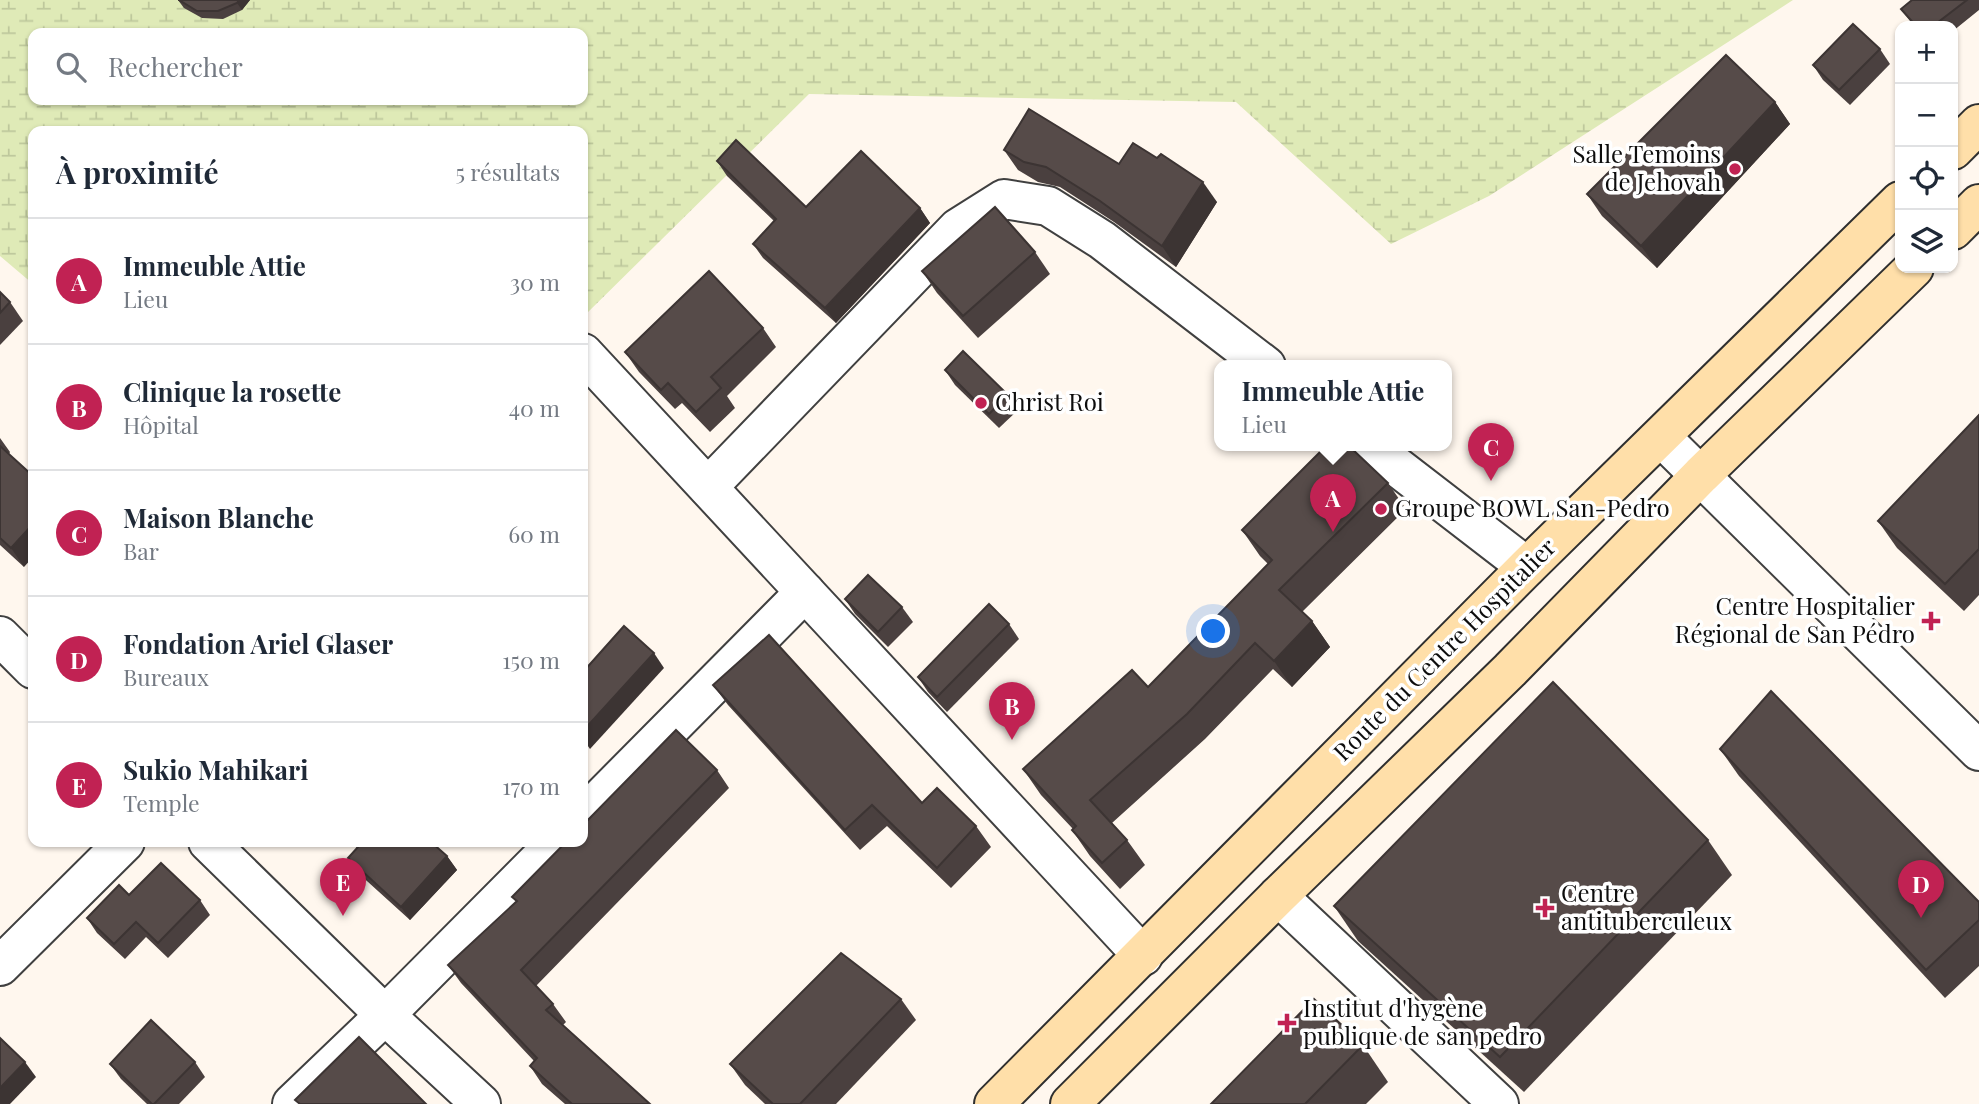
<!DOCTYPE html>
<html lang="fr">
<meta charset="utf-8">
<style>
body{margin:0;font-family:"Playfair Display",serif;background:#f6f6f7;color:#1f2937}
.controls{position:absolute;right:21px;top:21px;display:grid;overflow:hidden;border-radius:14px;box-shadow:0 2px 5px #0004}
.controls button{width:63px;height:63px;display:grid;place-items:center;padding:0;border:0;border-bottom:2px solid #e0e1e3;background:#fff;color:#1f2937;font:35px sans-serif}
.you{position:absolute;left:1214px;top:632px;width:24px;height:24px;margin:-18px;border:5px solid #fff;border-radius:50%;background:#1a73e8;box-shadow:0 0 0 10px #1a73e833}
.badge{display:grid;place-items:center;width:46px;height:46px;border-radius:50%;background:#c12253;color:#fff;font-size:23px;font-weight:700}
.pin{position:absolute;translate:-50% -58px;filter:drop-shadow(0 2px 4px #0008)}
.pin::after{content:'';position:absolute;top:37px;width:24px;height:21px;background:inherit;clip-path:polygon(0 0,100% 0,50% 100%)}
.popup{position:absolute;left:1214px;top:360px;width:238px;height:91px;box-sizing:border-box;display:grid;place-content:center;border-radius:14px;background:#fff;filter:drop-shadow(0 2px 5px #0005);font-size:23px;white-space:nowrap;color:#747a83}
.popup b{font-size:26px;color:#1f2937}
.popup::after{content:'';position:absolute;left:50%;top:100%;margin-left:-14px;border:14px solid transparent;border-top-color:#fff}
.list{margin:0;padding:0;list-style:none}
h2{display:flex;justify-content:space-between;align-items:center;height:91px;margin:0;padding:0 28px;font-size:30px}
h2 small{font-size:23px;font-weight:400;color:#747a83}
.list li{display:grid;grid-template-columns:46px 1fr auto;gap:21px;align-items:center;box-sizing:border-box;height:126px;padding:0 28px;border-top:2px solid #e0e1e3}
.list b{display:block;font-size:26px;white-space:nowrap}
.list p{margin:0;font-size:23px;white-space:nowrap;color:#747a83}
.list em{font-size:23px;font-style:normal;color:#747a83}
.icon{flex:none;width:38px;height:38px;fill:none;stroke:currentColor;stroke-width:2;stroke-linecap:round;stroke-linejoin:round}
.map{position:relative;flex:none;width:1979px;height:1104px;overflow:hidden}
.search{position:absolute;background:#fff;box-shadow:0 2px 5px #0004;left:28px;top:28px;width:560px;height:77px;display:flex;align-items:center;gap:18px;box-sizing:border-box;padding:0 24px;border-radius:14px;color:#747a83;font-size:26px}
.panel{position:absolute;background:#fff;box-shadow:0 2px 5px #0004;left:28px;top:126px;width:560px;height:721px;border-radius:14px}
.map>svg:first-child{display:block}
.wetland{fill:url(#wetland-marsh);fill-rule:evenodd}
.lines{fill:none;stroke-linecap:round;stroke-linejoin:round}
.street-casing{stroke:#404040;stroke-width:42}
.secondary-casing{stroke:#2f2f2f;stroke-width:42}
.street{stroke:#fff;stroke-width:38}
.secondary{stroke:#ffdfa9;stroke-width:38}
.wall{fill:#4a403f}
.shaded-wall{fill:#3c3433}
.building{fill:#564b49;stroke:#3c3433;stroke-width:2}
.poi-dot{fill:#c12253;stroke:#fff;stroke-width:2.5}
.labels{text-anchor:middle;stroke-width:7;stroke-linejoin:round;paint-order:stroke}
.poi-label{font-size:24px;fill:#0d0d0d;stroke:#fff;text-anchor:start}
.street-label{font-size:24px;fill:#0d0d0d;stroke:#fff}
</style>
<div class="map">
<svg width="1979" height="1104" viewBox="0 0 1979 1104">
<defs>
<pattern id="wetland-marsh" width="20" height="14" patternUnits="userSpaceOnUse" patternTransform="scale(1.75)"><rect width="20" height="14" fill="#dfeab7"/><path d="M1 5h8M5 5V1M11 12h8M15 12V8" fill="none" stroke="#bec89c"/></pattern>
</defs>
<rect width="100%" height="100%" fill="#fff7ee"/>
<path class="wetland" d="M0 0H1793L1489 196 1391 244 1236 102 809 94 583 317V131H33V284L0 256ZM33 33H583V100H33Z"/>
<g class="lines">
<defs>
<g id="street">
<polyline points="583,353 1143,956"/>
<polyline points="1661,437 1979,751"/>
<polyline points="1370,446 1527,567"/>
<polyline points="708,487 958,228 1004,199 1048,206 1102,240 1266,366"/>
<polyline points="0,636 33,669"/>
<polyline points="583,816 805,592"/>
<polyline points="208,842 385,1015 481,1104"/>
<polyline points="1278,896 1499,1104"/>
<polyline points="0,966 125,842"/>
<polyline points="292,1104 385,1015 557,842"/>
</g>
<g id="secondary">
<polyline points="1953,150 1979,124"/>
<polyline points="1953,230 1979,204"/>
<polyline points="994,1104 1527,567 1900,201"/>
<polyline points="1070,1104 1278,896 1510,670 1701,475 1914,268"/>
</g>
</defs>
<use href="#street" class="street-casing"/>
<use href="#secondary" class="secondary-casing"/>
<use href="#street" class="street"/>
<use href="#secondary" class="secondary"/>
</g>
<g class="wall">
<polygon points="178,0 250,0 242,10 223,19 202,18 184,8"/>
<polygon points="1912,0 1979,0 1979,10 1953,31 1953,26 1914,26 1901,9"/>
<polygon points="1880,49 1890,64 1850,105 1823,80 1813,65"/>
<polygon points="1775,102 1790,124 1657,268 1602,216 1587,194"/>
<polygon points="1004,150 1119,164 1217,202 1176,267 1114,222 1060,187 1038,182 1018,170"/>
<polygon points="717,161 806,207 920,208 930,223 836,323 763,258 753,244 774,221 727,176"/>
<polygon points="1035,252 1050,274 978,338 937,293 922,271"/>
<polygon points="0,292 10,302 23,321 0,345"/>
<polygon points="763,328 776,347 727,396 735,408 710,432 682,403 675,409 639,372 625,352"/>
<polygon points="945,370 1008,395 1018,410 999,428 955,385"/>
<polygon points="1979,415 1979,595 1964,611 1897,548 1878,521"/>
<polygon points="0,438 10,452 9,454 24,567 0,545"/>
<polygon points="1388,483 1406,509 1302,612 1312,621 1330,647 1292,687 1273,669 1205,739 1112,823 1127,840 1145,865 1120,889 1090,856 1072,830 1073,829 1041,795 1023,769 1148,687 1268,564 1260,556 1242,530"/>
<polygon points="845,599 902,607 913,622 888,647 855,614"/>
<polygon points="1009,624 1019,639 947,712 928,692 918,677"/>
<polygon points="713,685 922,803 976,826 991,847 951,888 887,826 860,850 728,705"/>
<polygon points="1720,749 1979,902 1979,966 1945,998 1739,776"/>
<polygon points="717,770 729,788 536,986 553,1004 566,1022 563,1025 650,1104 565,1104 542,1084 530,1066 534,1061 461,983 448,965 516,902 512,897"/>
<polygon points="1708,840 1732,875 1524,1092 1358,941 1334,906"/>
<polygon points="349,842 431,842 447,856 457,870 410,920 357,872 348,858 357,848"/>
<polygon points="200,900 210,915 168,958 146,937 125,959 97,933 87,918"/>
<polygon points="901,999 916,1020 836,1104 765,1104 745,1085 730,1064"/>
<polygon points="1363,1045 1388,1082 1366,1104 1211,1104"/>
<polygon points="195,1062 205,1077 179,1104 147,1104 121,1079 110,1064"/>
</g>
<g class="shaded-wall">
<polygon points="239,0 250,0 242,10 237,3"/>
<polygon points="1775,102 1790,124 1657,268 1641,246"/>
<polygon points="1203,182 1217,202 1176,267 1162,246"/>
<polygon points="920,208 930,223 836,323 825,308"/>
<polygon points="33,524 33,557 24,567 11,548"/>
<polygon points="1312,621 1330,647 1292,687 1274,661"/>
<polygon points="654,653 664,668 590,749 583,739 583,731"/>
<polygon points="447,856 457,870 410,920 401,907"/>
<polygon points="25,1062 36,1077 10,1104 0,1104 0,1088"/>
</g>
<g class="building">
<polygon points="179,0 178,0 239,0 237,3 218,11 197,11"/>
<polygon points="1912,0 1967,0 1933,26 1916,26 1901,9"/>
<polygon points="1853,24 1880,49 1839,90 1813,65"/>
<polygon points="1726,55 1775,102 1641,246 1587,194"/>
<polygon points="1029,109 1119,164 1133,143 1157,158 1161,154 1203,182 1162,246 1100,201 1046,167 1024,162 1004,150"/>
<polygon points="736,140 806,207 861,151 920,208 825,308 753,244 776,219 717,161"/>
<polygon points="995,207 1035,252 963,316 922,271"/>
<polygon points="709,271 763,328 711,377 721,388 696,412 668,383 661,390 625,352"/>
<polygon points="0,292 10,302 0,313"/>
<polygon points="963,351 1008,395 989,414 945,370"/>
<polygon points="1979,415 1979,549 1945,584 1878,521"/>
<polygon points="0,446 33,476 33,524 11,548 0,538"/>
<polygon points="1326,446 1349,446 1388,483 1279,590 1312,621 1274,661 1255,643 1187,714 1090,800 1127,840 1102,863 1072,830 1076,826 1023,769 1132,670 1148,687 1272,560 1242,530"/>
<polygon points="868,575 902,607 878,632 845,599"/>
<polygon points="989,604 1009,624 937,697 918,677"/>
<polygon points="624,626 654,653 583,731 583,672"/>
<polygon points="769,635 922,803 937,788 976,826 937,868 872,805 845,830 713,685"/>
<polygon points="1553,682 1708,840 1500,1057 1334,906"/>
<polygon points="1771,691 1979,902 1979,920 1926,970 1720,749"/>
<polygon points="676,730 717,770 521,970 553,1004 546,1010 650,1104 572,1104 530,1066 537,1058 448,965 517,901 512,897 566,842 583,842 583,825"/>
<polygon points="355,842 431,842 447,856 401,907 348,858 359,846"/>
<polygon points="161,863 200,900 158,943 136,922 114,944 87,918 119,885 129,895"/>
<polygon points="841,953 901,999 800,1104 773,1104 730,1064"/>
<polygon points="1314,999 1363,1045 1305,1104 1211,1104"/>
<polygon points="151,1020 195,1062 154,1104 152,1104 110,1064"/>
<polygon points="359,1037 426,1104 300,1104 295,1100"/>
<polygon points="0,1038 25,1062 0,1088"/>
</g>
<g class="poi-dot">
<circle cx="1735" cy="169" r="7"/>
<circle cx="981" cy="403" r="7"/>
<circle cx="1381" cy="509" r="7"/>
<path d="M1927.5 610.5h7v7h7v7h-7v7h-7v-7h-7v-7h7z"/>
<path d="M1541.5 897.5h7v7h7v7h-7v7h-7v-7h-7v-7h7z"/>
<path d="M1283.5 1012.5h7v7h7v7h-7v7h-7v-7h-7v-7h7z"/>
</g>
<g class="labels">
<g class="poi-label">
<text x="1721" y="163" text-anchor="end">Salle Temoins<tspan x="1721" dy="28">de Jehovah</tspan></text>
<text x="995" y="411">Christ Roi</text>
<text x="1395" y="517">Groupe BOWL San-Pedro</text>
<text x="1915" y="615" text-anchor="end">Centre Hospitalier<tspan x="1915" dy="28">Régional de San Pédro</tspan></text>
<text x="1561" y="902">Centre<tspan x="1561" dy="28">antituberculeux</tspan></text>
<text x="1303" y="1017">Institut d'hygène<tspan x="1303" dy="28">publique de san pedro</tspan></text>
</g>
<g class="street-label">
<text transform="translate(1445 650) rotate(-45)" y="8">Route du Centre Hospitalier</text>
</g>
</g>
</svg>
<div class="controls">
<button>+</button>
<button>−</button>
<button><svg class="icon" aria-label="locate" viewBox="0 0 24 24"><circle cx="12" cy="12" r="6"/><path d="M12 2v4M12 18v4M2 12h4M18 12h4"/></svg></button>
<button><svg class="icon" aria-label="layers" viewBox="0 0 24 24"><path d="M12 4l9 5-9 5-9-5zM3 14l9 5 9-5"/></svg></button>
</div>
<div class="you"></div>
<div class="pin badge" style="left:1333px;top:532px">A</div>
<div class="popup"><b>Immeuble Attie</b>Lieu</div>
<div class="pin badge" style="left:1012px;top:740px">B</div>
<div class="pin badge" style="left:1491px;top:481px">C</div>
<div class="pin badge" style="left:1921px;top:918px">D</div>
<div class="pin badge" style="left:343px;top:916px">E</div>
<div class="search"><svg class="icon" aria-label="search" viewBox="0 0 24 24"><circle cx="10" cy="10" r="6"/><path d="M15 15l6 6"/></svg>Rechercher</div>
<section class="panel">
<h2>À proximité<small>5 résultats</small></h2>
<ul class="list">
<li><span class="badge">A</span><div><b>Immeuble Attie</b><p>Lieu</p></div><em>30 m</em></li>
<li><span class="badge">B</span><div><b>Clinique la rosette</b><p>Hôpital</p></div><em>40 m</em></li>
<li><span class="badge">C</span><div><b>Maison Blanche</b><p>Bar</p></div><em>60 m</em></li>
<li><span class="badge">D</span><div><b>Fondation Ariel Glaser</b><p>Bureaux</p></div><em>150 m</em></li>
<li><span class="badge">E</span><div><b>Sukio Mahikari</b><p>Temple</p></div><em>170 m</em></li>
</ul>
</section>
</div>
